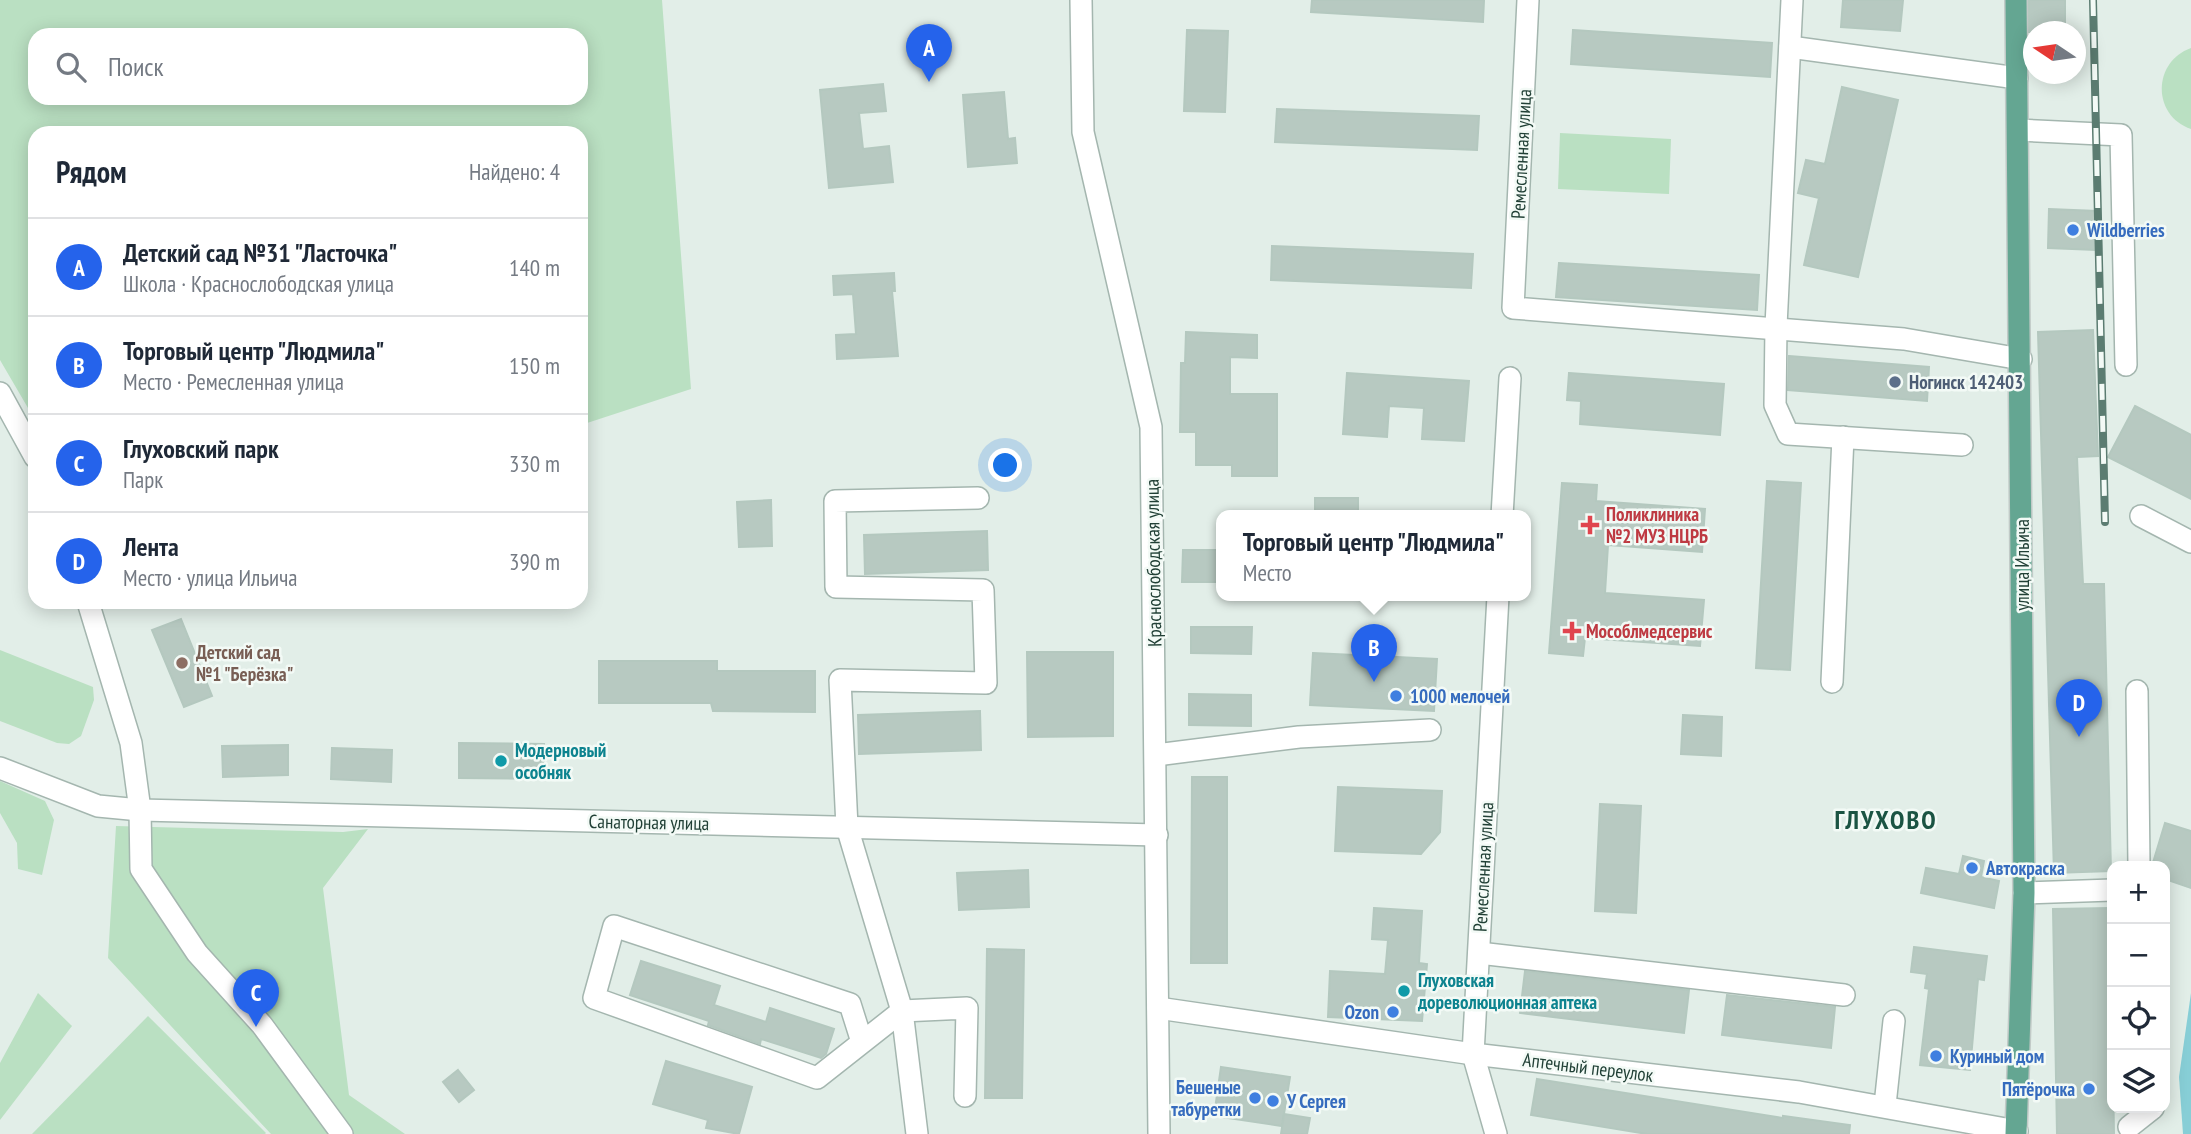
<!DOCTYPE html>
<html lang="ru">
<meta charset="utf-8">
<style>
body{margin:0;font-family:"PT Sans Narrow",sans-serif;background:#f6f6f7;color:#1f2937}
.controls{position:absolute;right:21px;bottom:21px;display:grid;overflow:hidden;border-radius:14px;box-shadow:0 4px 18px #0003}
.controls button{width:63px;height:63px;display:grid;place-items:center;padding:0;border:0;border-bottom:2px solid #e0e1e3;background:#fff;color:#1f2937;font:35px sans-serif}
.compass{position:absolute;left:2023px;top:21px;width:63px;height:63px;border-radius:50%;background:#fff;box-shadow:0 4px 18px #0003;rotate:283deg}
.you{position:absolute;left:1006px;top:466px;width:24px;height:24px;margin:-18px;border:5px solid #fff;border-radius:50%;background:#1a73e8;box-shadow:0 0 0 10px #1a73e833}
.badge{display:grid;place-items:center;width:46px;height:46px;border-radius:50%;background:#2563eb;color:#fff;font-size:23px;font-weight:700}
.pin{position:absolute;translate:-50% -58px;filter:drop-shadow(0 2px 4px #0008)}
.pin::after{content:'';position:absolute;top:37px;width:24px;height:21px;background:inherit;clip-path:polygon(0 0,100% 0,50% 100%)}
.popup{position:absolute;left:1216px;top:510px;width:315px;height:91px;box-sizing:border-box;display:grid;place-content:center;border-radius:14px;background:#fff;filter:drop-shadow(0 2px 5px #0005);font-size:23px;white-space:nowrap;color:#747a83}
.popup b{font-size:26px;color:#1f2937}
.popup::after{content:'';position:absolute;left:50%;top:100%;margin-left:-14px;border:14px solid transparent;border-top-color:#fff}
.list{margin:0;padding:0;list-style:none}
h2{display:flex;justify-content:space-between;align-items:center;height:91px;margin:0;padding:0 28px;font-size:30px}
h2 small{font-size:23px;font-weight:400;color:#747a83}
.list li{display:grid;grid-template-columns:46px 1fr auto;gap:21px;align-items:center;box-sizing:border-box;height:98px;padding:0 28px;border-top:2px solid #e0e1e3}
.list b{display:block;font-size:26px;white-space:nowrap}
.list p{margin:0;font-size:23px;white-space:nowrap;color:#747a83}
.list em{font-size:23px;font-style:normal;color:#747a83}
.icon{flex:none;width:38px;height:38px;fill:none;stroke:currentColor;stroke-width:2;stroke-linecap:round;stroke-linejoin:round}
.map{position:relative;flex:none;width:2191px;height:1134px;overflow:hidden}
.search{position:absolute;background:#fff;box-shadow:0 4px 18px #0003;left:28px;top:28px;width:560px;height:77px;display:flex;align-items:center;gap:18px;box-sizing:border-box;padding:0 24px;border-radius:21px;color:#747a83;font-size:26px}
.panel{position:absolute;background:#fff;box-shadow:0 4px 18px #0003;left:28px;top:126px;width:560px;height:483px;border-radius:21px}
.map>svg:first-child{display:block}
.green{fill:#bae0c2;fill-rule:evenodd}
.water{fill:#87ced6}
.building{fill:#b7c9c1;stroke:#b4c8bf;stroke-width:2}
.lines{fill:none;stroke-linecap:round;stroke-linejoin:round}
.minor-casing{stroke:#a4b6af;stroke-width:24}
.major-casing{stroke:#c1cac7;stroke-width:24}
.minor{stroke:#fff;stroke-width:21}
.major{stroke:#64a692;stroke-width:21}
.rail-casing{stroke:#5b7c71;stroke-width:8}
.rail{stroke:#f3faf6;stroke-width:5;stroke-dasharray:16;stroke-linecap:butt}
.shop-dot{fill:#3f7fe0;stroke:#f3faf6;stroke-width:2.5}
.service-dot{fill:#5c6f8a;stroke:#f3faf6;stroke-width:2.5}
.health-dot{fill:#e0444e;stroke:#f3faf6;stroke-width:2.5}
.education-dot{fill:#8d6e63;stroke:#f3faf6;stroke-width:2.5}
.culture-dot{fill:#0f9aa8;stroke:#f3faf6;stroke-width:2.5}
.labels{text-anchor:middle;stroke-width:5;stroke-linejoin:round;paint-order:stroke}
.street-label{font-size:19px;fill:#214036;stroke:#f3faf6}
.shop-label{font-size:19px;font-weight:bold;fill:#366cbe;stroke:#f3faf6;text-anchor:start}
.service-label{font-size:19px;font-weight:bold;fill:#4e5e75;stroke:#f3faf6;text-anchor:start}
.health-label{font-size:19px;font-weight:bold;fill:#be3a42;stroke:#f3faf6;text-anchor:start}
.education-label{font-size:19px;font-weight:bold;fill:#785e54;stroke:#f3faf6;text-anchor:start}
.culture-label{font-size:19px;font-weight:bold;fill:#0d838f;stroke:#f3faf6;text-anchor:start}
.district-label{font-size:26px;font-weight:bold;letter-spacing:2px;fill:#1b5443;stroke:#f3faf6}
</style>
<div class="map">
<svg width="2191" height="1134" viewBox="0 0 2191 1134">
<rect width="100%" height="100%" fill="#e2eee8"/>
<g class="green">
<path d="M0 0H662L691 389 581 425V133H35V420L0 360ZM581 35V98H35V35Z"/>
<path d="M2191 48V129C2152 116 2152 62 2191 48Z"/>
<polygon points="1560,133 1671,139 1669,194 1558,189"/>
<polygon points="0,650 93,687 94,700 81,736 69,744 57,743 0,721"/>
<polygon points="0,781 45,801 54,820 42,875 18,869 17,843 0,813"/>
<polygon points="116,826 343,832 368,829 323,888 349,1095 405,1134 271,1134 108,958"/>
<polygon points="38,993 72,1026 0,1120 0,1063"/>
<polygon points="148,1016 266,1133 265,1134 32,1134"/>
</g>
<polygon class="water" points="2191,993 2191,1134 2183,1134 2179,1077"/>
<g class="building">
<polygon points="1312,0 1484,0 1483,22 1311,12"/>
<polygon points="1843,0 1903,0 1900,31 1841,27"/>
<rect x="2029" y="0" width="36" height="32"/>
<polygon points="1187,30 1228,31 1225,112 1184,111"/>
<polygon points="1573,30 1772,43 1770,77 1571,64"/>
<polygon points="883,84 886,111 859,113 863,149 889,146 893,182 829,188 820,90"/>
<polygon points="1842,87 1898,100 1858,277 1804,265 1819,198 1798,193 1806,160 1825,164"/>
<polygon points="1004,92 1008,139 1015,138 1017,163 968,167 963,95"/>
<polygon points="1277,109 1479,116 1477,150 1275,142"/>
<polygon points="2049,209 2097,211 2096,250 2048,248"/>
<polygon points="1272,246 1473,254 1471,288 1271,280"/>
<polygon points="1559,263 1759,275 1757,310 1556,297"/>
<polygon points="894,273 895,291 892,291 898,356 837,359 836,335 856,334 853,294 834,295 833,276"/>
<polygon points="2093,330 2098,456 2077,457 2078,482 2083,584 2104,584 2111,871 2054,873 2038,332"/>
<polygon points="1186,332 1257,335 1257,358 1230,357 1230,394 1277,394 1277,476 1232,476 1232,465 1196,465 1196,432 1180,432 1181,363 1185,363"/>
<polygon points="1789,356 1929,367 1927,401 1788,390"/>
<polygon points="1347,373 1469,381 1464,441 1422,439 1424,408 1389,406 1387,437 1343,434"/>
<polygon points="1569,373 1724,384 1720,435 1580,424 1581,401 1567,400"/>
<polygon points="2135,406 2191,435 2191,499 2108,457"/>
<polygon points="1767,481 1801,483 1790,670 1756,668"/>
<polygon points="1562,483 1597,485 1596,501 1705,509 1702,552 1608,545 1605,593 1704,600 1700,646 1585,638 1583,656 1549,653"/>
<rect x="1315" y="498" width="43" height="18"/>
<polygon points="771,500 772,546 739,547 737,502"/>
<polygon points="987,531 988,570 865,574 864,535"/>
<polygon points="1183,550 1222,550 1222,582 1182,582"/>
<polygon points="181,619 212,696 184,707 152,630"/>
<polygon points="1191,627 1252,627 1251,654 1191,653"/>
<polygon points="1027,652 1113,652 1113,736 1028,737"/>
<polygon points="1313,653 1437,659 1434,711 1310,705"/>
<polygon points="599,661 717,661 717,671 815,671 815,712 713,711 711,703 599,703"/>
<polygon points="1189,694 1251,695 1251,726 1189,725"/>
<polygon points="980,711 981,750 859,754 858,715"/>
<polygon points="1683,715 1722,717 1721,756 1681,754"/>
<polygon points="459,743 544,744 544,779 459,778"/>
<polygon points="288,745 288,775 223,777 222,746"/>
<polygon points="332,748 392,750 391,782 331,779"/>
<polygon points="1192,777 1227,777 1227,963 1191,963"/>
<polygon points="1338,787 1442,791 1440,832 1421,854 1335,851"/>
<polygon points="1600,804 1641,806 1636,913 1595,911"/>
<polygon points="2165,823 2191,831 2191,888 2165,879 2165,866 2152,866"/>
<polygon points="1963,856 1984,861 1981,877 1999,881 1994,908 1921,893 1926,868 1959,874"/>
<polygon points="1028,870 1029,907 959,910 957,873"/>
<polygon points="1374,908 1422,911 1419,963 1427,964 1422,1021 1328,1017 1330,971 1385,974 1388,940 1372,939"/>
<polygon points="2110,908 2114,1134 2057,1134 2053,909"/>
<polygon points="1914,947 1987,956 1984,980 1978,979 1970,1070 1920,1065 1929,989 1925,988 1927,974 1911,972"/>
<polygon points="987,949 1024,950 1022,1098 985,1098"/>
<polygon points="641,961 720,986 714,1005 766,1022 770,1008 834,1029 826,1054 821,1058 761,1039 760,1044 708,1025 709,1021 630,995"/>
<polygon points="1525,971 1689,990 1684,1033 1520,1013"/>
<polygon points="1727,995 1835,1007 1831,1048 1722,1035"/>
<polygon points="666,1061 752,1087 739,1134 706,1128 708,1120 653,1104"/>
<polygon points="1221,1067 1290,1077 1282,1126 1214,1116"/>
<polygon points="458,1070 474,1090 459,1102 443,1082"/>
<polygon points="1537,1079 1783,1118 1783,1116 1850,1125 1849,1134 1647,1134 1531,1115"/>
<polygon points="1284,1114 1310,1118 1307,1134 1281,1134"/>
</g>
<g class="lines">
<defs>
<g id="minor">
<polyline points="1081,0 1083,132 1151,427 1159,1134"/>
<polyline points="1528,0 1513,308 1904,339 2021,359"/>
<polyline points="1792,0 1776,326 1775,405 1788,434 1962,445"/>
<polyline points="1790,47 2017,78"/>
<polyline points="2018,130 2121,135 2126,365"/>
<polyline points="0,393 35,457"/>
<polyline points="1502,516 1510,378"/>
<polyline points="2141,516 2191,542"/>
<polyline points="88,602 131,743 140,810 141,869 197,953 262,1025 342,1134"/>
<polyline points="1832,682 1843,437"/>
<polyline points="2137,691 2139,866"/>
<polyline points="1156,755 1299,737 1430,730"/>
<polyline points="0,768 98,806 140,810 1157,835"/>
<polyline points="2024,893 2112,890"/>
<polyline points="1479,953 1844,995"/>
<polyline points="1158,1008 1473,1054 1799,1092 2017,1131"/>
<polyline points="862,1042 850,1004 614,926 594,998 817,1078 902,1011 847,827 840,680 986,683 983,590 836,587 835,501 978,498"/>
<polyline points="1885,1105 1894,1021"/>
<polyline points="2129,1127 2153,1108"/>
<polyline points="917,1134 902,1011 967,1008 965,1096"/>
<polyline points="1496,1134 1473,1054 1498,596"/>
</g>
<polyline id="major" points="2016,0 2024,893 2016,1134"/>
</defs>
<use href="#minor" class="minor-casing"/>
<use href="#major" class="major-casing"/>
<use href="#minor" class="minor"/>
<use href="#major" class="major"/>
<defs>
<polyline id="rail" points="2093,0 2105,522"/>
</defs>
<use href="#rail" class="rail-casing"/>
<use href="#rail" class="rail"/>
</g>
<g class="shop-dot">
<circle cx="2073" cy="230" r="7"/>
<circle cx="1396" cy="696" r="7"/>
<circle cx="1972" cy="868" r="7"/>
<circle cx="1393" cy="1012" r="7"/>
<circle cx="1936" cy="1056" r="7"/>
<circle cx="2089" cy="1089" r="7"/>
<circle cx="1255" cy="1098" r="7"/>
<circle cx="1273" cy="1101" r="7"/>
</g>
<circle class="service-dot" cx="1895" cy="382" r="7"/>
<g class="health-dot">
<path d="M1586.5 514.5h7v7h7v7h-7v7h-7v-7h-7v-7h7z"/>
<path d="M1568.5 620.5h7v7h7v7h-7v7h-7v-7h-7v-7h7z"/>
</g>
<circle class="education-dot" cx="182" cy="663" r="7"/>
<g class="culture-dot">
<circle cx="501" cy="761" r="7"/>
<circle cx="1404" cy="991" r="7"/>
</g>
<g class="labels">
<g class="street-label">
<text transform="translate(1521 154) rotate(-87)" y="7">Ремесленная улица</text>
<text transform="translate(1153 563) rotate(-91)" y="7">Краснослободская улица</text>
<text transform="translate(2022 565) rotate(-90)" y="7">улица Ильича</text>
<text transform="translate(649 822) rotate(1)" y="7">Санаторная улица</text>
<text transform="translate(1483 867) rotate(-87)" y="7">Ремесленная улица</text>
<text transform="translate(1588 1067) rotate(7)" y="7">Аптечный переулок</text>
</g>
<g class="shop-label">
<text x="2087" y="237">Wildberries</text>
<text x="1410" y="703">1000 мелочей</text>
<text x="1986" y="875">Автокраска</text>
<text x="1379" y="1019" text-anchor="end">Ozon</text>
<text x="1950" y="1063">Куриный дом</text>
<text x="1241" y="1094" text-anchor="end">Бешеные<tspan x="1241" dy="22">табуретки</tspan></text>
<text x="2075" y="1096" text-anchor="end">Пятёрочка</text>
<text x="1287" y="1108">У Сергея</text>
</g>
<g class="service-label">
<text x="1909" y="389">Ногинск 142403</text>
</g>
<g class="health-label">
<text x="1606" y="521">Поликлиника<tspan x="1606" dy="22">№2 МУЗ НЦРБ</tspan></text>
<text x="1586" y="638">Мособлмедсервис</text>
</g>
<g class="education-label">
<text x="196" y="659">Детский сад<tspan x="196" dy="22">№1 "Берёзка"</tspan></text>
</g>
<g class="culture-label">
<text x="515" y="757">Модерновый<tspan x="515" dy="22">особняк</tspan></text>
<text x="1418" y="987">Глуховская<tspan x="1418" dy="22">дореволюционная аптека</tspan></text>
</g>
<g class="district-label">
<text x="1886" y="829">ГЛУХОВО</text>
</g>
</g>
</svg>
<div class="controls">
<button>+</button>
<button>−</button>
<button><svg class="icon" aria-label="locate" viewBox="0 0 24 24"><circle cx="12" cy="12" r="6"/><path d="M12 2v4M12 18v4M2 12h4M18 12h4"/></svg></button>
<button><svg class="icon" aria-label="layers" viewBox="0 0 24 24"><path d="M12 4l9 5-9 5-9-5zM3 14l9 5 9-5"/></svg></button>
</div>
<svg class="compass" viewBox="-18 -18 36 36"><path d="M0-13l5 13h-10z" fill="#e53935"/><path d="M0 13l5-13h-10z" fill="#747a83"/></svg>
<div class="you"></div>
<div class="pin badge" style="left:929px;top:82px">A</div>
<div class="pin badge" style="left:1374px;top:682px">B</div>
<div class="popup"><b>Торговый центр &quot;Людмила&quot;</b>Место</div>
<div class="pin badge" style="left:256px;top:1027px">C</div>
<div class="pin badge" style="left:2079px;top:737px">D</div>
<div class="search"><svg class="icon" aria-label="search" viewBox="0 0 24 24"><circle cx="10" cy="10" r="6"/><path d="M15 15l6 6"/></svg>Поиск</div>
<section class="panel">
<h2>Рядом<small>Найдено: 4</small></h2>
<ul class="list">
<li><span class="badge">A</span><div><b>Детский сад №31 &quot;Ласточка&quot;</b><p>Школа · Краснослободская улица</p></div><em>140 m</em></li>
<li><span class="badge">B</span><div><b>Торговый центр &quot;Людмила&quot;</b><p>Место · Ремесленная улица</p></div><em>150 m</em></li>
<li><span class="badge">C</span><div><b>Глуховский парк</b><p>Парк</p></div><em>330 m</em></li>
<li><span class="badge">D</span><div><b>Лента</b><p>Место · улица Ильича</p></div><em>390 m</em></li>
</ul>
</section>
</div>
